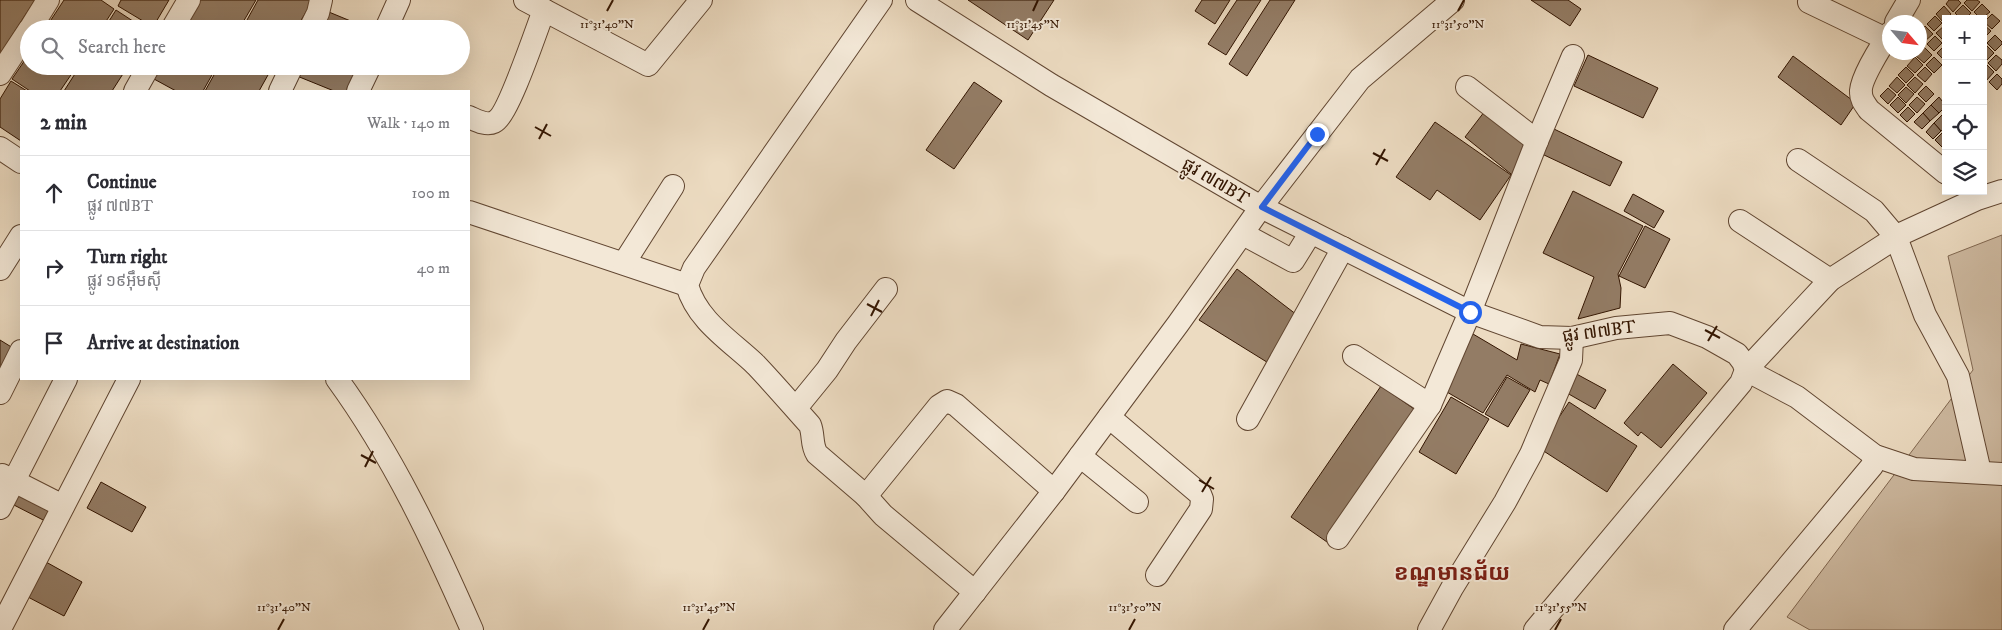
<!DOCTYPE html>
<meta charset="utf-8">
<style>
body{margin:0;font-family:"IM FELL DW Pica","Noto Sans Khmer",serif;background:#f2f2f3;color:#2b2b33}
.controls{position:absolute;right:15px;top:15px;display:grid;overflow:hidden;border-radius:0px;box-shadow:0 5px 20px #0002}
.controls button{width:45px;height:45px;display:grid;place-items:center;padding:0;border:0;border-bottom:1px solid #e1e1e2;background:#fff;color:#2b2b33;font:25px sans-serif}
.compass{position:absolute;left:1882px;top:15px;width:45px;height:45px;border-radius:50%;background:#fff;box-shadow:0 5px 20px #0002;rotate:118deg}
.stop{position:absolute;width:15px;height:15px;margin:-11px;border:4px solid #2563eb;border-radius:50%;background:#fff}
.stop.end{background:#2563eb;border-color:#fff;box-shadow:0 1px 5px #0008}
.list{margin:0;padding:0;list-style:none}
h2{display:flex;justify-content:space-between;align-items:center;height:65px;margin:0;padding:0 20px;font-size:21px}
h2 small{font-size:16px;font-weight:400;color:#7c7c81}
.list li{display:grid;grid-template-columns:32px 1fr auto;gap:15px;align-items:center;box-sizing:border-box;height:75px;padding:0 20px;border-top:1px solid #e1e1e2}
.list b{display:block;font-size:19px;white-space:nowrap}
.list p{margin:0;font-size:16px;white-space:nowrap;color:#7c7c81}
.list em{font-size:16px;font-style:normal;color:#7c7c81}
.icon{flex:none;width:28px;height:28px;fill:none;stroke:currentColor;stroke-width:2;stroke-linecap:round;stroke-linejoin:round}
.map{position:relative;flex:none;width:2002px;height:630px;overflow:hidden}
.search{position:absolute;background:#fff;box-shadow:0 5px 20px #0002;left:20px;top:20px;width:450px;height:55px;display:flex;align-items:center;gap:12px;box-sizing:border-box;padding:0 18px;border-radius:28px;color:#7c7c81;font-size:19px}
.panel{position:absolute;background:#fff;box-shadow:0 5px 20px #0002;left:20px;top:90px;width:450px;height:290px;border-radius:0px}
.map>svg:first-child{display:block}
.green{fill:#cdb9a0;stroke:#806750}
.building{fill:#937c65;stroke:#331501}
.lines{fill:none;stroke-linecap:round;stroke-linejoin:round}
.minor-casing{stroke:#614631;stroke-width:24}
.minor{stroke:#f3e8d7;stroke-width:22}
.route{stroke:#2563eb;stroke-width:6}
.ticks{fill:none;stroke:#331501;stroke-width:2}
.labels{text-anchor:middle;stroke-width:4;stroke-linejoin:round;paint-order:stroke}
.street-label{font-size:18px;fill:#331501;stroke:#f3e8d7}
.district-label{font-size:22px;font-weight:bold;fill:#7a1f14;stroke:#f3e8d7}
.ticks-label{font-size:12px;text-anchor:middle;fill:#331501;stroke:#f3e8d7;stroke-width:4;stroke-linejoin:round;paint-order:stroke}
</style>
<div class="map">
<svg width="2002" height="630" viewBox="0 0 2002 630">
<rect width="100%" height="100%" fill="#ecdbc1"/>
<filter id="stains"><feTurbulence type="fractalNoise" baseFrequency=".004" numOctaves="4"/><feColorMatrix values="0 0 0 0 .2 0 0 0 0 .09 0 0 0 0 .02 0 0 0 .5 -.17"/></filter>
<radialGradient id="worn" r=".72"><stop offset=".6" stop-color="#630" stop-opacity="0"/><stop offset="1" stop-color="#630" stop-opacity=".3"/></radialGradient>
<polygon class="green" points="2002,235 2002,630 1810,630 1787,617 1973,370 1948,256"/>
<g class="building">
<polygon points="0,0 35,0 0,54"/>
<polygon points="64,0 101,0 114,9 101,29 45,29"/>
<polygon points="121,0 169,0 153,27 118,6"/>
<polygon points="200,0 256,0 239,29 184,29"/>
<polygon points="258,0 313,0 296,29 242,29"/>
<polygon points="968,0 1054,0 1028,40"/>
<polygon points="1202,0 1230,0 1215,24 1195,11"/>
<polygon points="1237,0 1261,0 1226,55 1208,44"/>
<polygon points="1270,0 1295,0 1247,76 1229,64"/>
<polygon points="1531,0 1568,0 1581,9 1570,26"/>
<polygon points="1949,0 1958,0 1961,3 1953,12 1946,4"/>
<polygon points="1967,0 1977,0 1980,2 1972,11 1964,3"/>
<polygon points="1982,4 1990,12 1981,19 1974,12"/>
<polygon points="1963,5 1971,13 1965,19 1961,19 1955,13"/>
<polygon points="1944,6 1951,14 1943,22 1936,14"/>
<polygon points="116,10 145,29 104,29"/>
<polygon points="324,10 370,29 316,29"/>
<polygon points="1992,14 2000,21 1992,29 1984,22"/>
<polygon points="1935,16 1942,23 1934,31 1927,24"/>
<polygon points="1983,24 1991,31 1983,39"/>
<polygon points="1945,25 1946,39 1944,41 1936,33"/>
<polygon points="1925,26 1933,34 1924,42 1920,37 1920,32"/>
<polygon points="1995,35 2002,42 2002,44 1995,51 1987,43"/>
<polygon points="1935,36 1942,43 1934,51 1927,44"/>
<polygon points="1945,45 1946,60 1945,61 1937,53"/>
<polygon points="1986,45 1994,53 1986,61 1983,58 1983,48"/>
<polygon points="1924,47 1932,55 1924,63 1916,56"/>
<polygon points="29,54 29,66 77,66 60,91 30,91 12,79"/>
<polygon points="1588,55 1658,88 1643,118 1574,86"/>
<polygon points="1996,55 2002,60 2002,64 1996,71 1988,63"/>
<polygon points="1793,56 1856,103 1841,125 1778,77"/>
<polygon points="1915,57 1923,65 1915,73 1907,66"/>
<polygon points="1934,57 1942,65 1934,73 1926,65"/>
<polygon points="1987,65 1994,72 1986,81 1983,78 1983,68"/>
<polygon points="80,66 128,66 112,91 64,91"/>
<polygon points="161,66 217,66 203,91 176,91 154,79"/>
<polygon points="219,66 273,66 259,91 205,91"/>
<polygon points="301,66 361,66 350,91 334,91 297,76"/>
<polygon points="1906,67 1914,75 1906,83 1898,75"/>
<polygon points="1925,67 1932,74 1925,82 1917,75"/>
<polygon points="1997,74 2002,79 2002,84 1997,90 1989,82"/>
<polygon points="1897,77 1905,85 1897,93 1889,86"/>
<polygon points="1915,77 1923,84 1915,93 1907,85"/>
<polygon points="11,81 27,91 21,91 21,141 0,127 0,99"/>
<polygon points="974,82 1002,101 954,169 926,150"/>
<polygon points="1926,86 1934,94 1926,102 1918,94"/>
<polygon points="1906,87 1914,94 1906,103 1898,95"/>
<polygon points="1888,88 1896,95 1888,104 1880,96"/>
<polygon points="1898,97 1906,105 1898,113 1890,105"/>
<polygon points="1917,97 1925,104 1917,113 1909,105"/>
<polygon points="1939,97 1946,106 1939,113 1931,105"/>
<polygon points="1931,105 1939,113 1930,121 1923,113"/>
<polygon points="1488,107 1530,141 1516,178 1465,137"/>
<polygon points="1908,107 1915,114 1907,122 1900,115"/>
<polygon points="1923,113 1930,121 1922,129 1914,122"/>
<polygon points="1942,115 1946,119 1946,127 1941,131 1934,123"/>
<polygon points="1435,122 1511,175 1480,220 1437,190 1430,200 1396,177"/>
<polygon points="1934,123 1941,131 1933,139 1926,132"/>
<polygon points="1554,129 1622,162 1610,186 1542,154"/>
<polygon points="1943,132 1946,135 1946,145 1943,148 1935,140"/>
<polygon points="1573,191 1643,226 1618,274 1621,288 1620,308 1578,319 1594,277 1543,253"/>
<polygon points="1633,194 1664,211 1654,228 1624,211"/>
<polygon points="1645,226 1670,239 1645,288 1619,276"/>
<polygon points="1237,269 1297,315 1270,364 1199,320"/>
<polygon points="1473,334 1517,360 1521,344 1560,354 1549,384 1540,380 1535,392 1507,375 1483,413 1440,388"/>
<polygon points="0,340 13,348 0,370"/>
<polygon points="1673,364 1707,393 1661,448 1641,432 1638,436 1624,423"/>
<polygon points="1571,371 1606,390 1595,409 1560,389"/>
<polygon points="1507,377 1530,390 1508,427 1485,414"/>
<polygon points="1381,386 1417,411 1327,542 1291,517"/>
<polygon points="1451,397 1489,419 1456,474 1419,452"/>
<polygon points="1569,402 1637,446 1607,492 1539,448"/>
<polygon points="101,482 146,507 132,532 87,508"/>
<polygon points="20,489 55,507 47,522 12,504"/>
<polygon points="46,562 82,582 64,616 28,597"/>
</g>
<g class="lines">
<defs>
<g id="minor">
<polyline points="525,0 648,65 701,0"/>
<path d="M881 0 694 268 687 285C697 321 731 341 756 365 775 385 792 405 810 425 814 435 811 445 817 454L866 496 883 515 975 592"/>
<polyline points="917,0 1051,85 1261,207 1470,312 1540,337 1572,338 1616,328 1670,323 1707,337 1737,354 1743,362 1746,370 1741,383 1535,630"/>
<polyline points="1809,2 1886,39"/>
<polyline points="1896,22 1909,0"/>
<polyline points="30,29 48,0"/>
<polyline points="172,29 189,0"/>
<polyline points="310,29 318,13 321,0"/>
<polyline points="386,29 399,0"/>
<path d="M1890 33C1882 45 1859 80 1861 93 1861 100 1865 104 1869 110L1946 173"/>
<polyline points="0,74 29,30"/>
<polyline points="1467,87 1537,141"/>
<polyline points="135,91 149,66"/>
<polyline points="280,91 292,66"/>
<polyline points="358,91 370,66"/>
<path d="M469 117C476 120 486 126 494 122 508 116 537 28 544 10"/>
<polyline points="0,148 21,162"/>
<polyline points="1798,160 1874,211 1896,237 1925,315 1958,376 1980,472"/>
<polyline points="2002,191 1977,199 1903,233 1830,280 1746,370 1797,397 1875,456 1914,469 2002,474"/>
<polyline points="469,212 687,285"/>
<polyline points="1740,221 1830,280"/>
<polyline points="1243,234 1293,261 1311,232"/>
<polyline points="624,263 673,186"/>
<polyline points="0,269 21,236"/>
<polyline points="1354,356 1430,405"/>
<path d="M337 379C393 456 434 543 472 630"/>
<polyline points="0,393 21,351"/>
<polyline points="796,408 827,370 846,341 886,289"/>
<polyline points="1109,417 1200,494 1202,499 1201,509 1157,575"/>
<polyline points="1248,419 1343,248"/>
<polyline points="1080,456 1137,502"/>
<polyline points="2,475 63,506"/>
<polyline points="866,496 939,406 947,401 956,405 1054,491"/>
<polyline points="0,508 66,379"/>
<polyline points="1338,538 1430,405 1470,312 1537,141 1573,56"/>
<polyline points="0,629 129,379"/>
<polyline points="945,630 1054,491 1178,324 1261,207 1360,79 1453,0"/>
<polyline points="1429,630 1452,588 1505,502 1531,454 1571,360 1572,338"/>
<polyline points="1735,630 1872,466 1875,456"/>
</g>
</defs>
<use href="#minor" class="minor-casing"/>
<use href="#minor" class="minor"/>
</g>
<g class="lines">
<polyline class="route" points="1317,134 1262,207 1470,312"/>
</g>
<path class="ticks" d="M607 11 613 0M1033 11 1038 0M1458 11 1464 0M535 127 551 136M539 139 547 124M1373 153 1388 161M1376 165 1385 149M867 304 882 312M871 316 879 300M1705 330 1720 338M1708 341 1717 326M361 455 376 463M365 467 373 451M1199 480 1214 489M1202 492 1211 477M278 630 284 619M703 630 709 619M1129 630 1135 619M1555 630 1561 619"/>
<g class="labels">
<g class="street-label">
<text transform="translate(1216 181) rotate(30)" y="6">ផ្លូវ ៧៧BT</text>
<text transform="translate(1599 331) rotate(-8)" y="6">ផ្លូវ ៧៧BT</text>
</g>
<g class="district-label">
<text x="1452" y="580">ខណ្ឌមានជ័យ</text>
</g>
</g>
<g class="ticks-label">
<text x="607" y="28">11°31'40"N</text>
<text x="1033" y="28">11°31'45"N</text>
<text x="1458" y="28">11°31'50"N</text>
<text x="284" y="611">11°31'40"N</text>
<text x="709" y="611">11°31'45"N</text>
<text x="1135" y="611">11°31'50"N</text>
<text x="1561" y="611">11°31'55"N</text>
</g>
<rect width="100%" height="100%" filter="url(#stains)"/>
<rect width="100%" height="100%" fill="url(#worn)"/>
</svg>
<div class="controls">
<button>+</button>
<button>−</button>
<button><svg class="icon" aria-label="locate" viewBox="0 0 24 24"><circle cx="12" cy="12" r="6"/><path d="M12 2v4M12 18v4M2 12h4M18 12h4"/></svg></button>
<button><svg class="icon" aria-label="layers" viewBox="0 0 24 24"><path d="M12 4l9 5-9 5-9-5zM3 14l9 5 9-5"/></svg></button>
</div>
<svg class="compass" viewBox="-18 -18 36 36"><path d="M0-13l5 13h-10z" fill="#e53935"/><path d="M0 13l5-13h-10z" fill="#7c7c81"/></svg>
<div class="stop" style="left:1470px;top:312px"></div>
<div class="stop end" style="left:1317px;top:134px"></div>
<div class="search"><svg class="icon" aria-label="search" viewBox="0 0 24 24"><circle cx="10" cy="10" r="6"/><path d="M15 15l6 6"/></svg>Search here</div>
<section class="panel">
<h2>2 min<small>Walk · 140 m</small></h2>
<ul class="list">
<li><svg class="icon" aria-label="ahead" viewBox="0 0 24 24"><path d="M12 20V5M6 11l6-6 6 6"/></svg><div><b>Continue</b><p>ផ្លូវ ៧៧BT</p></div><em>100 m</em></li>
<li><svg class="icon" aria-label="right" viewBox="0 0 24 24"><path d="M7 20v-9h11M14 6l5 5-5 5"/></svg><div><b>Turn right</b><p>ផ្លូវ ១៩អ៊ឹមស៊ី</p></div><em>40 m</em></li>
<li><svg class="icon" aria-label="arrive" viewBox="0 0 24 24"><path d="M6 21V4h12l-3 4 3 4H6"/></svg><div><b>Arrive at destination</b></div></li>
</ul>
</section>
</div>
